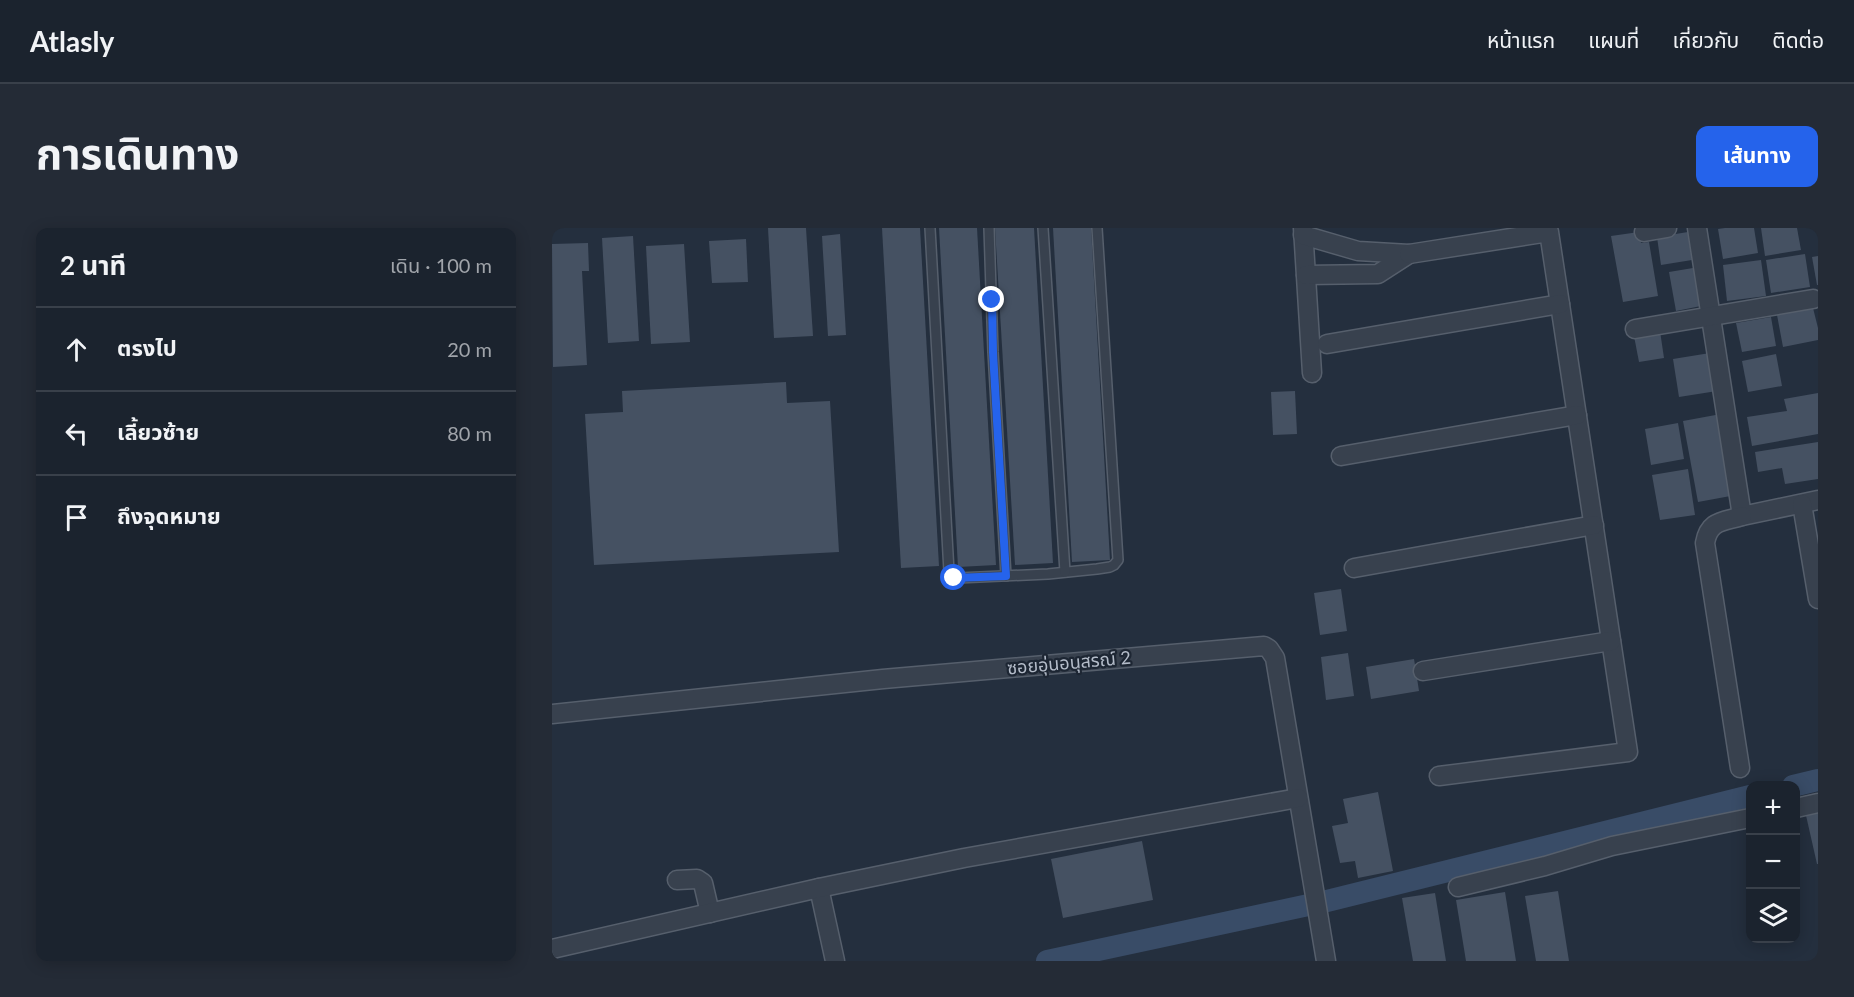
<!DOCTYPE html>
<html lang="th">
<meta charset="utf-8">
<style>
body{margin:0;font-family:Lato,"Noto Sans Thai",sans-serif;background:#242b36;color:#f1f3f6}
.controls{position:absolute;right:18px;bottom:18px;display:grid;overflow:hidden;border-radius:12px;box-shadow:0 3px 15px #0003}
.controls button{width:54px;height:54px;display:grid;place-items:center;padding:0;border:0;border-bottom:2px solid #39404a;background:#1b232e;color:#f1f3f6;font:30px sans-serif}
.stop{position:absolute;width:18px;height:18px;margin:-14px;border:4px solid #2563eb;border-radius:50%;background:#fff}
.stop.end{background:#2563eb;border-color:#fff;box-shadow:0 2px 6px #0008}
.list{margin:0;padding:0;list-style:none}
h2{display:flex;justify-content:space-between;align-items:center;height:78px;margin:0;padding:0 24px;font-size:26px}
h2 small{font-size:20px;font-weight:400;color:#a0a4aa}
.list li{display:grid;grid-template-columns:39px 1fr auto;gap:18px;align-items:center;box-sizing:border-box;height:84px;padding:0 24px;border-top:2px solid #39404a}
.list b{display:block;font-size:22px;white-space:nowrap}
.list em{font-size:20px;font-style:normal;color:#a0a4aa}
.icon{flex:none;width:33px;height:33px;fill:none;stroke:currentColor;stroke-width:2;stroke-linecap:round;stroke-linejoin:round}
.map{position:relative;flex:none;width:1266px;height:733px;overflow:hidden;border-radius:12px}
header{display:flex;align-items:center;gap:36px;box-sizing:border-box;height:84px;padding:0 30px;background:#1b232e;border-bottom:2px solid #39404a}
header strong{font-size:28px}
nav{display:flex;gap:33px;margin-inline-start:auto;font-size:21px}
.intro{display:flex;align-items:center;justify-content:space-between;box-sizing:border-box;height:144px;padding:0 36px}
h1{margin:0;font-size:42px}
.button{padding:15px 27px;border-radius:12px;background:#2563eb;color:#fff;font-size:21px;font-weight:700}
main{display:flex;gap:36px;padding:0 36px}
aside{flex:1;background:#1b232e;border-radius:12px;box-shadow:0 3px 15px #0003}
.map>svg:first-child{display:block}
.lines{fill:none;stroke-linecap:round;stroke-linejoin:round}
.canal{stroke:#394c67;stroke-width:22}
.building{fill:#455162}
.service-casing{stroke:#565f6c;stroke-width:12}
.minor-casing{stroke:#565f6c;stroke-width:21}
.service{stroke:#38414e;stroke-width:9}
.minor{stroke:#38414e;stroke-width:18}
.route{stroke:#2563eb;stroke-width:8}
.labels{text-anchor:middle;stroke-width:4.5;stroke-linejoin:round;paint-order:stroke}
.street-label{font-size:18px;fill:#b4bcc9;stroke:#1d2633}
</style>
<header>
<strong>Atlasly</strong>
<nav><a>หน้าแรก</a><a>แผนที่</a><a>เกี่ยวกับ</a><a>ติดต่อ</a></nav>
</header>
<div class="intro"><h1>การเดินทาง</h1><a class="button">เส้นทาง</a></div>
<main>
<aside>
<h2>2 นาที<small>เดิน · 100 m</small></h2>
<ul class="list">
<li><svg class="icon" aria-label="ahead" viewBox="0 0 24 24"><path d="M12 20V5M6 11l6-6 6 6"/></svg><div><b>ตรงไป</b></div><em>20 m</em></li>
<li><svg class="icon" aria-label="left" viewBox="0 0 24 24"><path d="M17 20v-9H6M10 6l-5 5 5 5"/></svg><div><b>เลี้ยวซ้าย</b></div><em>80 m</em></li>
<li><svg class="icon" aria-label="arrive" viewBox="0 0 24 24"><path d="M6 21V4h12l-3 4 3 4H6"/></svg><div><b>ถึงจุดหมาย</b></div></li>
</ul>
</aside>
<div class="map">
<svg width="1266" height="733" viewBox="0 0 1266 733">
<rect width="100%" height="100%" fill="#242f3e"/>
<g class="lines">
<g class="canal">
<polyline points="1241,558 1266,552"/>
<polyline points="495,733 775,673 1198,568"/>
</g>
</g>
<g class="building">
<polygon points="216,0 254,0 261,108 222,110"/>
<polygon points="330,0 368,0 387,338 349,340"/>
<polygon points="387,0 425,0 444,337 406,339"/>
<polygon points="443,0 482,0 501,335 463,337"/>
<polygon points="501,0 539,0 558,332 520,334"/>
<polygon points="1173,0 1202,0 1206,25 1171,31 1166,1"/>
<polygon points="1209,0 1245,0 1249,22 1213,28"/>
<polygon points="1087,4 1089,15 1097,14 1106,68 1071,74 1059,8"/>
<polygon points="1136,4 1140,32 1109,37 1105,9"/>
<polygon points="288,6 294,107 276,108 270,8"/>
<polygon points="81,8 87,113 56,115 50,10"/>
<polygon points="194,11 196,54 160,55 157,13"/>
<polygon points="36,15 37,43 30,43 35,137 1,139 0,16"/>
<polygon points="132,16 138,114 99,116 94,18"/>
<polygon points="1253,26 1258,59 1219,65 1214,32"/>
<polygon points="1266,28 1266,57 1265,57 1260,29"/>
<polygon points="1209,32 1214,68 1175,73 1171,37"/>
<polygon points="1147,39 1154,77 1124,83 1117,44"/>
<polygon points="1261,80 1266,100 1266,112 1231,119 1225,87"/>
<polygon points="1219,89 1224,118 1190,124 1184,95"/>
<polygon points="1108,103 1112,130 1087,134 1082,108"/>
<polygon points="1158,125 1165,163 1127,169 1121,131"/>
<polygon points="1224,126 1230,158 1196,164 1190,133"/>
<polygon points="234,154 235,175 278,173 287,324 42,337 33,186 71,184 70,163"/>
<polygon points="743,163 745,206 721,207 719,164"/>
<polygon points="1266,165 1266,206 1200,218 1195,189 1235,183 1232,171"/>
<polygon points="1169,186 1184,267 1146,274 1131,193"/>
<polygon points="1126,195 1132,231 1099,237 1093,201"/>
<polygon points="1266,214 1266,251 1233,256 1230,240 1206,244 1203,224"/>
<polygon points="1136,241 1143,287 1108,292 1100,247"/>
<polygon points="789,361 795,403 768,407 762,365"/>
<polygon points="796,425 802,468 774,472 769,429"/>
<polygon points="862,431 867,463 819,471 814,439"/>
<polygon points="826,564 841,643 806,650 803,633 788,635 780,598 796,595 791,571"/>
<polygon points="1266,580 1266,636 1265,636 1253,583"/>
<polygon points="590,613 601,672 511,690 499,631"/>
<polygon points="1006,663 1017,733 984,733 973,668"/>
<polygon points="953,664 964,733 914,733 904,672"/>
<polygon points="883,665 894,733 861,733 850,670"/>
</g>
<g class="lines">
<defs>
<g id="service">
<polyline points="378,0 397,344 400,349 406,350 496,346 545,341 558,339 562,337 566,332 545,0"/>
<polyline points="437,0 441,124 454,348"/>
<polyline points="491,0 513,344"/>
</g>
<g id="minor">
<polyline points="751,0 760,145"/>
<polyline points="1145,0 1190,288 1266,272"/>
<polyline points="1092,4 1115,0"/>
<polyline points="751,7 806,23 857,26 826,46 754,47"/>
<polyline points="857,26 997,4 1076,524 887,548"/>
<polyline points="1083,101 1261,71"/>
<polyline points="775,116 1008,76"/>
<polyline points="789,228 1025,187"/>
<polyline points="1250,276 1266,371"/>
<polyline points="802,340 1042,297"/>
<polyline points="871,443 1059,413"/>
<polyline points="0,486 331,451 712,418 717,421 723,430 774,733"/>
<path d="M1188 540 1153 315C1157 292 1171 294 1190 288"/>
<polyline points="1244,580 1266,575"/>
<polyline points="125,652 145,651 151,655 158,685"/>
<polyline points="906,659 993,638 1060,618 1198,590"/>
<polyline points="267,660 283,733"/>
<polyline points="0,721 267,660 412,630 746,570"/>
</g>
</defs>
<use href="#service" class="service-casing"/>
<use href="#minor" class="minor-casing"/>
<use href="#service" class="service"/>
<use href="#minor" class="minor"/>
</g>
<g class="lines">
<polyline class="route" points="402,350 454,348 441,124 440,72"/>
</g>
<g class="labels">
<g class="street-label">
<text transform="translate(517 435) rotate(-5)" y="6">ซอยอุ่นอนุสรณ์ 2</text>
</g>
</g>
</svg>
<div class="controls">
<button>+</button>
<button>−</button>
<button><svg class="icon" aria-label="layers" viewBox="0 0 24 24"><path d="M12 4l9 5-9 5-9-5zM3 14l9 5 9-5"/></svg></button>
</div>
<div class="stop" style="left:402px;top:350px"></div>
<div class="stop end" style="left:440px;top:72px"></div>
</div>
</main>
